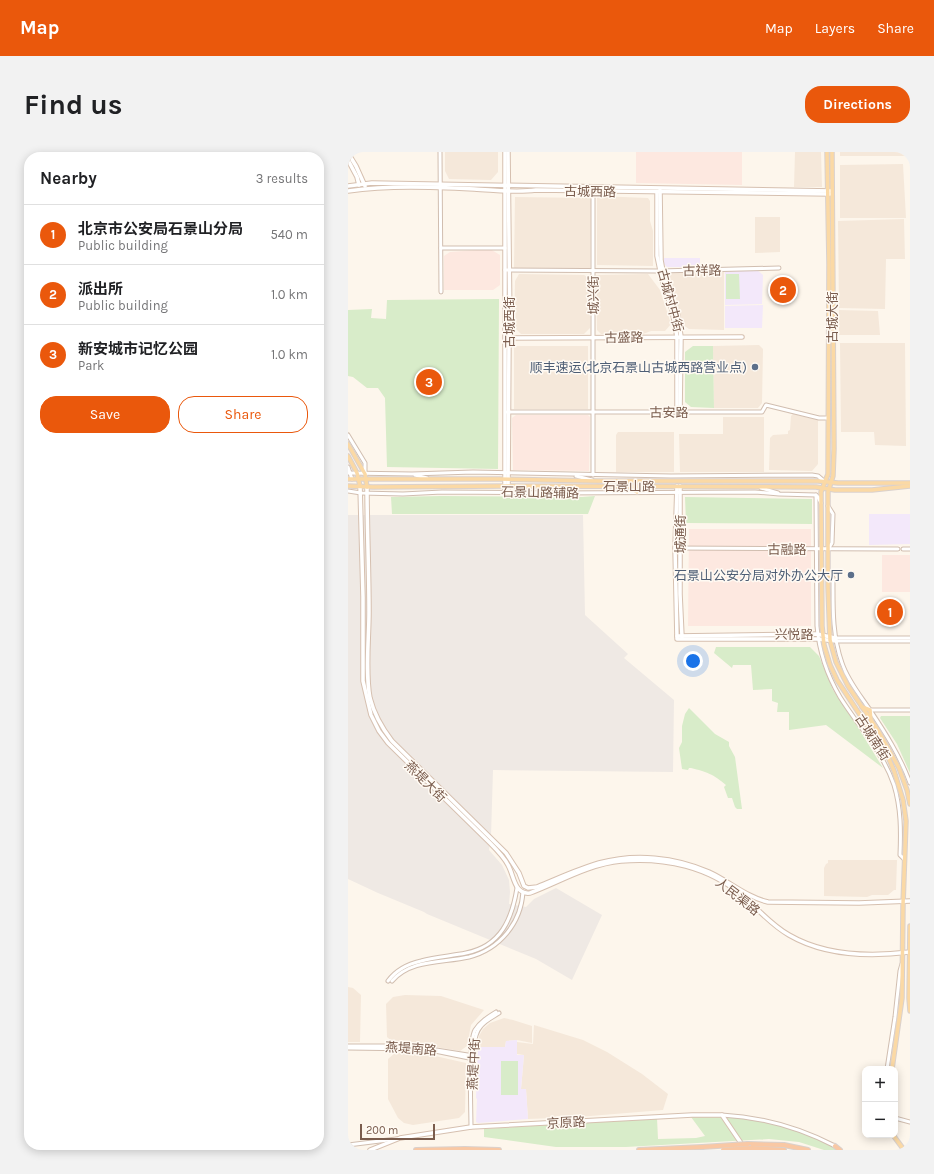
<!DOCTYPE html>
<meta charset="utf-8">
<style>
body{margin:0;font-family:Karla,"Noto Sans SC",sans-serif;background:#f2f2f2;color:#202124}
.controls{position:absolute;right:12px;bottom:12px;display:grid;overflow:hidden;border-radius:8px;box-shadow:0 2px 10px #0003}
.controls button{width:36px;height:36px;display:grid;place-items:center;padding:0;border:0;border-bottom:1px solid #e0e0e0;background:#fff;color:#202124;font:20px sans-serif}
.scale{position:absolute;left:12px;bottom:10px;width:75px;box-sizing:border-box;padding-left:4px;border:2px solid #7a5c4d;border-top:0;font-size:11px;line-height:14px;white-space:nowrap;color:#7a5c4d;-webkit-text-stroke:3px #fffaf3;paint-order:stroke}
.you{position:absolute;left:345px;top:509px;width:14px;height:14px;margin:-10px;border:3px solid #fff;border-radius:50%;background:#1a73e8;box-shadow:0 0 0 6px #1a73e833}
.badge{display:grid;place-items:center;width:26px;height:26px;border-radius:50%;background:#ea580c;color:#fff;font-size:13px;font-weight:700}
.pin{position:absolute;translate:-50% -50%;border:2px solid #fff;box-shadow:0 1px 4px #0006}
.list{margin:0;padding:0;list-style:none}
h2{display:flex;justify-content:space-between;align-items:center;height:52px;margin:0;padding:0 16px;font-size:17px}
h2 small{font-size:13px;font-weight:400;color:#757577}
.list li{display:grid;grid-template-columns:26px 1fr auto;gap:12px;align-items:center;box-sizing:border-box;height:60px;padding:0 16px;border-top:1px solid #e0e0e0}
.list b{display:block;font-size:15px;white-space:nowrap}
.list p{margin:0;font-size:13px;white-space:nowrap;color:#757577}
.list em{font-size:13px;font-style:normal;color:#757577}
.actions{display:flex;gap:8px;padding:12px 16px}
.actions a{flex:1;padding:9px 0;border:1px solid #ea580c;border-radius:16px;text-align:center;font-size:14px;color:#ea580c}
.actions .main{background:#ea580c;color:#fff}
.map{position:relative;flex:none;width:562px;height:998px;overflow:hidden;border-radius:16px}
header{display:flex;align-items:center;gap:24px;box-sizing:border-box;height:56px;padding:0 20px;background:#ea580c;color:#fff}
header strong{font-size:19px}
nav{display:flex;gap:22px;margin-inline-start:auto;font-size:14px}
.intro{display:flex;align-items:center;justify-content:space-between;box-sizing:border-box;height:96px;padding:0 24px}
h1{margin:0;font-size:28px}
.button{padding:10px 18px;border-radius:16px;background:#ea580c;color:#fff;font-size:14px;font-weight:700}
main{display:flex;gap:24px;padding:0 24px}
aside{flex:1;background:#fff;border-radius:16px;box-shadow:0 2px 10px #0003}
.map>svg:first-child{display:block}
.residential{fill:#f5e8da}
.commercial{fill:#fde8e0}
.industrial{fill:#efe9e4}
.education{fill:#f3e8fa}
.green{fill:#d8ecc9}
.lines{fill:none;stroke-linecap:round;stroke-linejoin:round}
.tertiary-casing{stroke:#d1beb0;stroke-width:5}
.secondary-casing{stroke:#d6c0b0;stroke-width:5.5}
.primary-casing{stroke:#dad1cd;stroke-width:5.5}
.trunk-casing{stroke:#dad1cd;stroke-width:6}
.tertiary{stroke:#fff;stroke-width:3}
.secondary{stroke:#fff;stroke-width:3.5}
.primary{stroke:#fbd9a5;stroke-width:3.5}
.trunk{stroke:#f9c8a4;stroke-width:4}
.trunk-bridge-casing{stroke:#dad1cd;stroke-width:6;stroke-linecap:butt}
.trunk-bridge{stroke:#f9c8a4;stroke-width:4}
.service-dot{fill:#5c6f8a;stroke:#fffaf3;stroke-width:1.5}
.labels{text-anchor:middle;stroke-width:3;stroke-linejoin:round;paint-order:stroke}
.street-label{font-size:13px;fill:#7a5c4d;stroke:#fffaf3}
.service-label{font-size:13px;fill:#4e5e75;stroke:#fffaf3;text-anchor:end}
</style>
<header>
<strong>Map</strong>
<nav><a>Map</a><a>Layers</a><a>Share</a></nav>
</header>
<div class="intro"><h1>Find us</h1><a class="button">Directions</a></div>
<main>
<aside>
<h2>Nearby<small>3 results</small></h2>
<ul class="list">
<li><span class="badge">1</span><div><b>北京市公安局石景山分局</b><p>Public building</p></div><em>540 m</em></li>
<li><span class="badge">2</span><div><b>派出所</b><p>Public building</p></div><em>1.0 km</em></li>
<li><span class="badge">3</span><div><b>新安城市记忆公园</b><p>Park</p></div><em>1.0 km</em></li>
</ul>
<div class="actions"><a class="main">Save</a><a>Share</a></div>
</aside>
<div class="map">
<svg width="562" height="998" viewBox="0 0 562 998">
<rect width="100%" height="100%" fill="#fdf6ec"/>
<g class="residential">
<polygon points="97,0 150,0 150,20 143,28 101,27 97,19"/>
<polygon points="447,0 473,0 474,35 446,35"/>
<rect x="492" y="0" width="70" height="4"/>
<polygon points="555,12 558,66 492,66 492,13"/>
<polygon points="249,44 300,46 302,49 302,69 305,79 305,114 249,113"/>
<polygon points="167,45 243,46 242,117 166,116"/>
<polygon points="407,65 432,65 432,100 407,101"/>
<polygon points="556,67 557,107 538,107 537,157 491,156 490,69"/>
<polygon points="321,120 376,120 376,178 341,177 334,172 329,149 318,123 318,121"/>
<polygon points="171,122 236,123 242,127 242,176 236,182 173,182 166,175 167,129"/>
<polygon points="300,122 312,138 323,172 317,179 303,179 295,182 253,182 249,178 248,123"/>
<polygon points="491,158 530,159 532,183 491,183"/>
<polygon points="492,191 557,191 558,294 527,293 526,280 493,280"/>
<polygon points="411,193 415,197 414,251 410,256 366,256 365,194"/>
<rect x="166" y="194" width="74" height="63"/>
<polygon points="445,262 470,268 470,312 464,319 421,318 422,286 425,283 440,282 440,279 442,278 443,264"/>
<polygon points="375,265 416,265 416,320 332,320 331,282 375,282"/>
<polygon points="270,280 326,280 326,320 268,320 268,283"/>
<polygon points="480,708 549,708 548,738 546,738 540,743 524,743 519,745 476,744 476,716 478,712 480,711"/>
<polygon points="0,835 5,836 13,843 12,890 0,890"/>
<polygon points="57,843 93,844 136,858 123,873 119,894 112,899 64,891 46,891 39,885 38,852 45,845"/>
<polygon points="156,866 165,868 184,874 184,891 169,888 158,889 157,895 130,895 131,884 135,877 142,871"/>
<polygon points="186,873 235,888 259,900 294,922 320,942 315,958 218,966 216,964 209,964 206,966 180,967 178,937 173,937 176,903 169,902 169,890 185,892"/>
<polygon points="62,900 74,901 118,911 117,960 111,966 65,973 56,971 50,966 40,947 40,907 47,901"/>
</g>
<g class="commercial">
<polygon points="288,0 394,0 394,33 288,31"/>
<polygon points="142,97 152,103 152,133 145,138 96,138 96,104 102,100"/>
<polygon points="168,263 240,263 242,265 241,319 165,318 164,266"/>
<polygon points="341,377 463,377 463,474 340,474"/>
<rect x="534" y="403" width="28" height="37"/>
</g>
<polygon class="industrial" points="0,363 235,363 237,463 280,502 276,506 326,548 325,620 145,618 143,684 141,698 154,713 161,728 162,740 161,752 178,755 186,747 208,736 254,763 224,828 188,807 79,762 76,760 30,741 0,727"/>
<g class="education">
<polygon points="316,106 352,106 352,112 351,115 319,115 316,112"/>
<polygon points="409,118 415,123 414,152 377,153 377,120"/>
<polygon points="415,153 414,176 377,176 377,154"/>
<polygon points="521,362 562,362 562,392 521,393"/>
<polygon points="169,888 169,903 176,903 173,937 178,937 180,967 130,971 128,970 129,947 128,946 130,895 157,895 158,889"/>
</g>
<g class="green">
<polygon points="378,122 391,122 392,147 378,147"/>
<polygon points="151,147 150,317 39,315 37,246 30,236 19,236 5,225 0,224 0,158 24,157 23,166 38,167 39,148"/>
<polygon points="345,194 365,194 366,256 343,255 337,250 337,200"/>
<polygon points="93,344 234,345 247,344 240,362 44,362 43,345"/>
<polygon points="337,345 464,347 464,372 338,371"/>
<polygon points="368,495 462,495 471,504 485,538 511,577 535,616 478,573 441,578 441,560 429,560 430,551 424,549 424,537 405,538 403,513 385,513 384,516 366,501"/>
<path d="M341 556 367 582 381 590V594L387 605 394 657H389L387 655 384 646H380L376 635 378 633C365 622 359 620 343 616H341L340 618 334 617 331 596 334 590V574L337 562Z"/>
<polygon points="533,564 562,564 562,621 549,592 532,566"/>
<rect x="153" y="909" width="17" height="34"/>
<path d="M370 964C405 967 441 972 473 989 479 991 485 994 490 998H476L451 990 421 987 278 995H208L136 985V977L309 966 310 987 348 986 357 984 343 965Z"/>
</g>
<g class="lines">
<defs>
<g id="tertiary">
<polyline points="92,0 93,140"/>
<polyline points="93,96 157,96"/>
<polyline points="157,118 311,119 431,116"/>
<polyline points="159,260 414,260 418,253 471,266 480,266"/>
<polyline points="0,283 17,311 17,322"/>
<polyline points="0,315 4,327"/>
<polyline points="0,321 64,322 125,320 323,324 464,323 470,324 477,330"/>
<polyline points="67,323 79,326"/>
<polyline points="245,323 245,37"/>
<polyline points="228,324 244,328"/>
<polyline points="413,336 430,341"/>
<polyline points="0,339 13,341 55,342 94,340 207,341 407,340 431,342 468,343 470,345 473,351"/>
<path d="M468 343 469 474C471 499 479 523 492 545 510 574 535 600 546 633 553 656 553 679 552 703L556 707"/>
<polyline points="480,354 485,362 484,391 481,396"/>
<polyline points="327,396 550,397"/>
<polyline points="555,397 562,397"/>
<path d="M480 420 485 426C485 455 484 483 494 511 500 529 512 543 522 558 538 582 552 604 562 631"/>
<polyline points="487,486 562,486"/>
<polyline points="488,489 562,489"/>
<polyline points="522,558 562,558"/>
<path d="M40 829C48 818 60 812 73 809 88 805 103 804 118 801 153 794 164 767 169 736"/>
<path d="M44 829C63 807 95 811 121 805 152 797 173 771 175 740"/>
<polyline points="0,894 63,894 126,904"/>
<polyline points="0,896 70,897"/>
<polyline points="82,898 126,907"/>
<polyline points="539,917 547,865 552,819 554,812"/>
<path d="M126 933C126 916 122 886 133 874 138 868 145 865 151 861"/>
<path d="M374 963C414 965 452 976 487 994"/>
<polyline points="547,966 562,970"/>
<path d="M123 975C123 957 120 890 127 878 132 870 140 865 148 860"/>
<polyline points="0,993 48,987"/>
</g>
<g id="secondary">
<polyline points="157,0 157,340"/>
<polyline points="160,0 162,179 161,186 160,340"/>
<polyline points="0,1 8,14 17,34"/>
<polyline points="0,8 9,25 11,33"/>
<polyline points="0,34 24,31 484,39"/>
<polyline points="312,38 313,108 316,125 330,164 333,185 332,260"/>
<path d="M0 39C41 33 85 35 126 37 147 38 168 41 188 38L482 42"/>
<polyline points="309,40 309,104 314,128 324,158 329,185 329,260"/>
<polyline points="159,186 394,185"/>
<path d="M12 334 15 445V529L23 563 31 579 40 591 142 691C149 698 156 705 160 713 166 723 166 743 182 741 211 730 241 712 273 709 317 705 361 715 395 744 410 757 423 773 441 783 477 804 522 805 562 800"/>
<polyline points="329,334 327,396 329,487 470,487 488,489"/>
<polyline points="332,334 332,442 334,485"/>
<path d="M19 335C19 376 21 418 21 460 21 486 17 521 22 546 26 562 34 576 44 589L158 701 171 721 176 734 180 736 189 735C209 727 230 717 251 711 287 701 327 705 361 720 381 729 398 745 420 750L511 751 562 749"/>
<polyline points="329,484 469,482 487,486"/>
<polyline points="22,998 52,986 123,975 344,963 374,963 395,994"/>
</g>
<g id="primary">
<polyline points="479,0 481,112 480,322 473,340 474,474 476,493 482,513 489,528 541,607 546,619 555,648 558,669 555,753 554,846 544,917"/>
<polyline points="484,0 486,297 485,324 480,340 480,435 482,488 488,510 500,534 531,580 551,616 559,638 562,652"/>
<polyline points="0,292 17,322 19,335"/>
<polyline points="0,304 9,321 12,334"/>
<polyline points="0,327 151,327 250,329 470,329 490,331 562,331"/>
<polyline points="0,334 25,335 157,334 468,335 487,338 524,338 562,334"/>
<polyline points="281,335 289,340"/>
<polyline points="514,555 522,558 523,569"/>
<polyline points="562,774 561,846 562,859"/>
<polyline points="545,983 556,998"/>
</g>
<g id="trunk">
<polyline points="400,992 436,993 460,998"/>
<polyline points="487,994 492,998"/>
<polyline points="403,996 436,998"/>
<polyline points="68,998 117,997 151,998"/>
<polyline points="291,998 354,995"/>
</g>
</defs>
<use href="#tertiary" class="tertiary-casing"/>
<use href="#secondary" class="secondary-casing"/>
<use href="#primary" class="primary-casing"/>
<use href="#trunk" class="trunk-casing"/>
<use href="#tertiary" class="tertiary"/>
<use href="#secondary" class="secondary"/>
<use href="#primary" class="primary"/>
<use href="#trunk" class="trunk"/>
<defs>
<g id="trunk-bridge">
<polyline points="354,995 400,992"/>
<polyline points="375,998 403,996"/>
</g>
</defs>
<use href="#trunk-bridge" class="trunk-bridge-casing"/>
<use href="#trunk-bridge" class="trunk-bridge"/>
</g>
<g class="service-dot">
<circle cx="407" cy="215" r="4"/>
<circle cx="503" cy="423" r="4"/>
</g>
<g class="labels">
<g class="street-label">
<text transform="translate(242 39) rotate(1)" y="5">古城西路</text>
<text transform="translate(354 118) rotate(-1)" y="5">古祥路</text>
<text transform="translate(245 143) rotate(-91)" y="5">城兴街</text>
<text transform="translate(323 148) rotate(75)" y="5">古城村中街</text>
<text transform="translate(484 165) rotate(-90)" y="5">古城大街</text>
<text transform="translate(161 170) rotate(-90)" y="5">古城西街</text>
<text transform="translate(276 185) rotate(-1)" y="5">古盛路</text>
<text x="321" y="265">古安路</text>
<text x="281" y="339">石景山路</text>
<text transform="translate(192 340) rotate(1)" y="5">石景山路辅路</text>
<text transform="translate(332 382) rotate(-90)" y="5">城通街</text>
<text x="439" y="402">古融路</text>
<text x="446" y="487">兴悦路</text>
<text transform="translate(525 585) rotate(57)" y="5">古城南街</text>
<text transform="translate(78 629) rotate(45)" y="5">燕堤大街</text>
<text transform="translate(390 744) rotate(38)" y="5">人民渠路</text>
<text transform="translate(63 896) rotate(4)" y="5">燕堤南路</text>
<text transform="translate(125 912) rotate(-87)" y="5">燕堤中街</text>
<text transform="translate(218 970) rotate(-3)" y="5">京原路</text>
</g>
<g class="service-label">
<text x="399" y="220">顺丰速运(北京石景山古城西路营业点)</text>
<text x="495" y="428">石景山公安分局对外办公大厅</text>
</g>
</g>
</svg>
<div class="controls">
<button>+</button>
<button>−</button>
</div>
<div class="scale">200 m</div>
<div class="you"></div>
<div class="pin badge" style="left:542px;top:460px">1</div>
<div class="pin badge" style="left:435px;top:138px">2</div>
<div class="pin badge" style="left:81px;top:230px">3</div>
</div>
</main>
